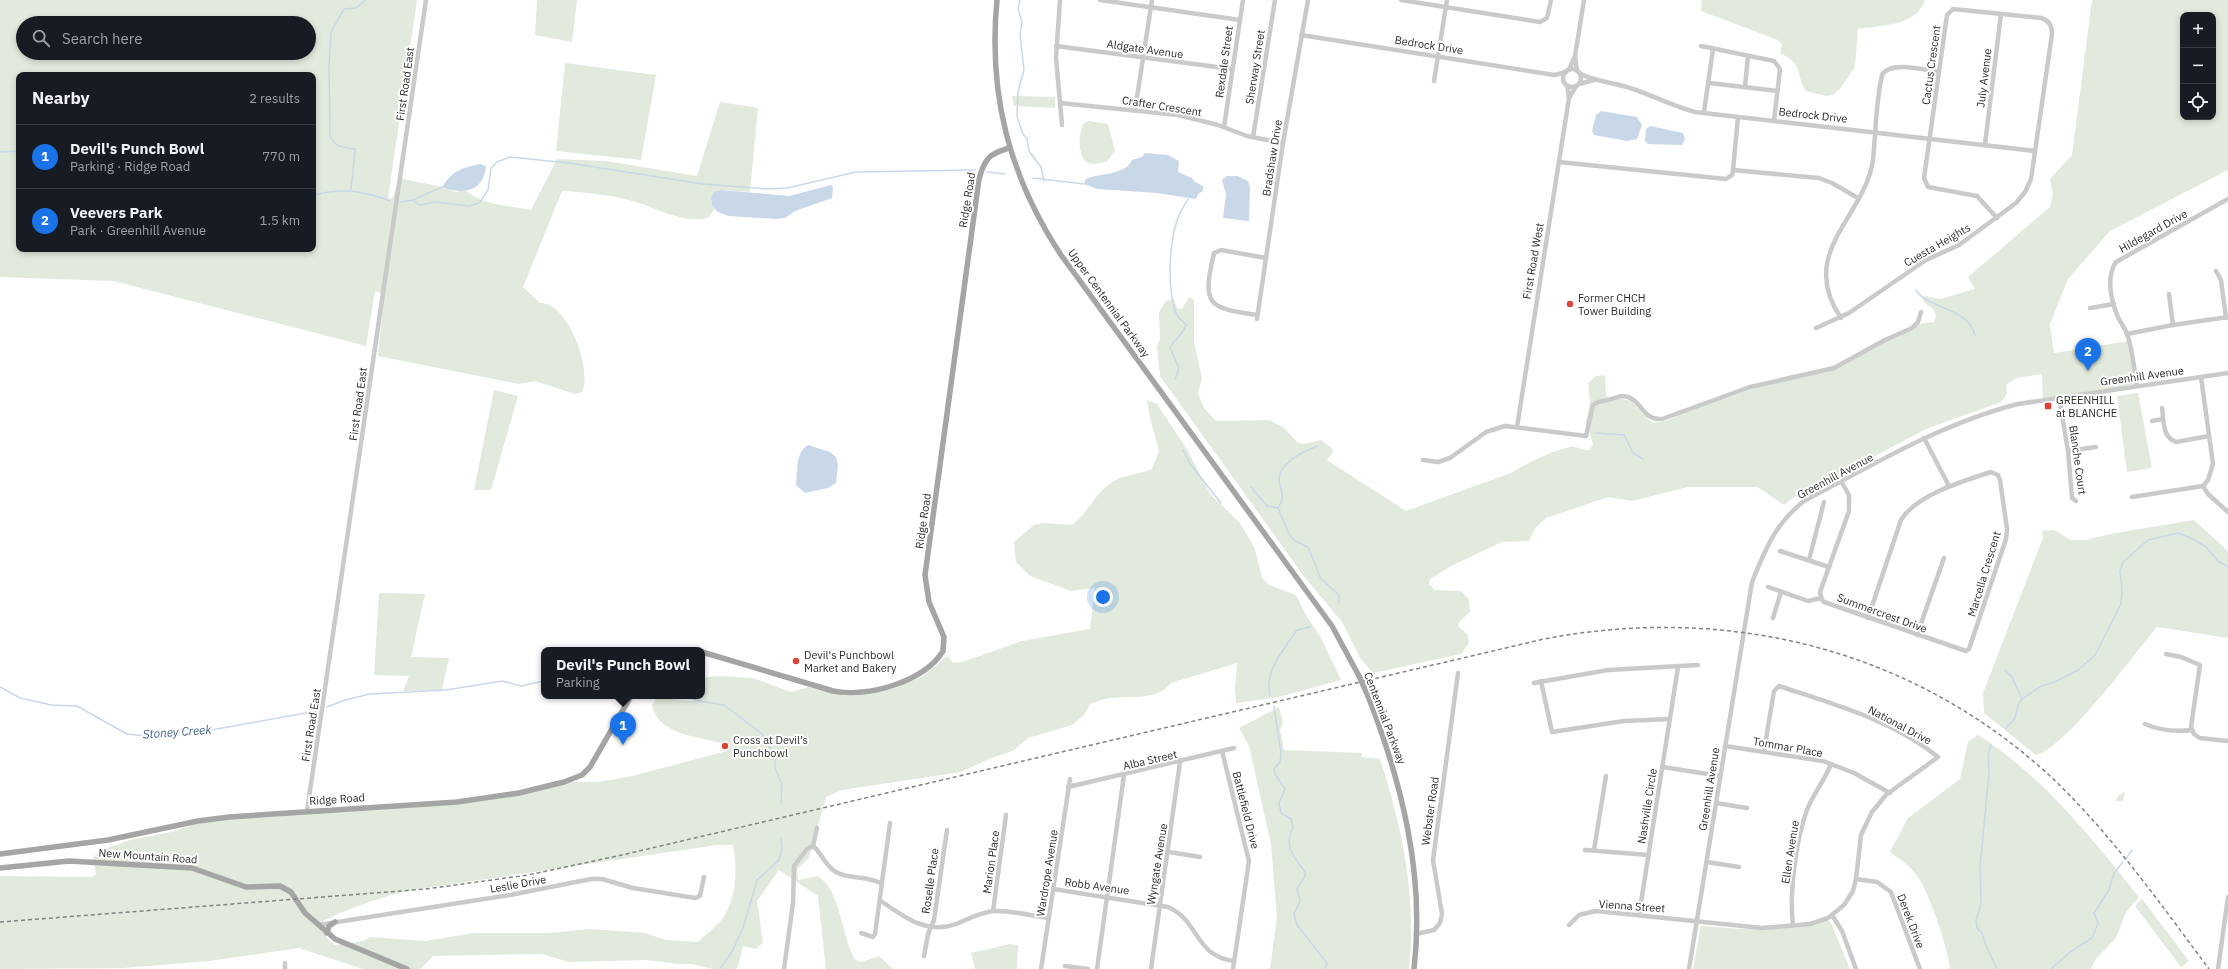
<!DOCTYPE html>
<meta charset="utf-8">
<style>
body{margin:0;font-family:"IBM Plex Sans",sans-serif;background:#242831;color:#f1f3f6}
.controls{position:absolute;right:12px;top:12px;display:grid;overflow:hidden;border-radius:8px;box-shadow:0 2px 6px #0003}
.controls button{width:36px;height:36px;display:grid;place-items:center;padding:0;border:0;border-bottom:1px solid #363941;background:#171b24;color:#f1f3f6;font:20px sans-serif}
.you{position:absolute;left:1103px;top:597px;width:14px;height:14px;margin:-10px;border:3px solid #fff;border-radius:50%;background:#1a73e8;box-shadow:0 0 0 6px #1a73e833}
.badge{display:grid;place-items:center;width:26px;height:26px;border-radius:50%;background:#1a73e8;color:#fff;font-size:13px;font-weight:700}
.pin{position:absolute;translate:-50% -33px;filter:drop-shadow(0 1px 2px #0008)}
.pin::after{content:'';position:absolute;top:21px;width:14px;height:12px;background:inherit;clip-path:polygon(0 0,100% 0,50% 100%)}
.popup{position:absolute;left:541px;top:647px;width:164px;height:52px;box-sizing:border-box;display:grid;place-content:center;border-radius:8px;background:#171b24;filter:drop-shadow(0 1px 3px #0005);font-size:13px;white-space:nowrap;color:#9ea1a6}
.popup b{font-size:15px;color:#f1f3f6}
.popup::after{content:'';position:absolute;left:50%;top:100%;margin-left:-8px;border:8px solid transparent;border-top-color:#171b24}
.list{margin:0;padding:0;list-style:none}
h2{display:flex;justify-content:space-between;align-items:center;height:52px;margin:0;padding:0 16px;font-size:17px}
h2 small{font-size:13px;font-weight:400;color:#9ea1a6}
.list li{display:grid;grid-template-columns:26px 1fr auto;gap:12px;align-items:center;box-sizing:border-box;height:64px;padding:0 16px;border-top:1px solid #363941}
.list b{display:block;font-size:15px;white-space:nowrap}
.list p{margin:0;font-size:13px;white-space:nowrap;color:#9ea1a6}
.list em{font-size:13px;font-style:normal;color:#9ea1a6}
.icon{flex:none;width:22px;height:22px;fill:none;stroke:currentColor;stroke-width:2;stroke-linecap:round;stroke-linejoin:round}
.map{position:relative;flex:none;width:2228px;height:969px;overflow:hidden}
.search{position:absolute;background:#171b24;box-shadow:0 2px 6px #0003;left:16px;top:16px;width:300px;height:44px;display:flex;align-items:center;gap:10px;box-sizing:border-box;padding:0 14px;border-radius:22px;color:#9ea1a6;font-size:15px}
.panel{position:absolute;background:#171b24;box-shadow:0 2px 6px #0003;left:16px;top:72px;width:300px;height:180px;border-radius:8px}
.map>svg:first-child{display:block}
.green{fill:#e1eadc;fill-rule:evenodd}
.water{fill:#c9d8e9}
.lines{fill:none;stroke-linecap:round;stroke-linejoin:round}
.stream{stroke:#c9d8e9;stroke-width:1.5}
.minor{stroke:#cacaca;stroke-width:4.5}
.major{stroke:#a5a5a5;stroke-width:5.5}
.rail{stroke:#828282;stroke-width:1.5;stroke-dasharray:4 3;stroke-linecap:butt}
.major-bridge{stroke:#a5a5a5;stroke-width:5.5}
.poi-dot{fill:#db4539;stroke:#fff;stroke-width:1.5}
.labels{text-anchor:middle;stroke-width:4;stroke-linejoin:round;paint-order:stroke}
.street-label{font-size:11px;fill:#2d2d2d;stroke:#fff}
.poi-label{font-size:11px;fill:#2d2d2d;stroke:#fff;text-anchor:start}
.water-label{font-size:12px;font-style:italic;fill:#40638b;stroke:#fff}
</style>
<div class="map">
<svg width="2228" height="969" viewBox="0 0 2228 969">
<rect width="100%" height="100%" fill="#fff"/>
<g class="green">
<path d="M0 0H417L388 198 392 199 399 178 442 187 456 192 465 190C482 205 510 206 531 210L557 159 606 161 697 176 720 102 758 108 750 192 721 190 711 198 712 206 715 208 708 218C682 224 657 208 633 201 610 195 586 192 562 191L523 287 540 303C568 302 593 370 582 392L575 394 535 381 519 384 378 356 384 294 375 291 366 346 114 281 0 277ZM23 23H309V53H23ZM19 75H313V249H19Z"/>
<polygon points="537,0 577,0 572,42 535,35"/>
<path d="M1702 0H1925C1916 27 1880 25 1858 29L1855 67 1839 90 1833 95 1826 96 1806 91C1794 71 1805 66 1780 53L1782 44 1778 40 1701 11Z"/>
<path d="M2092 0H2228V170L2110 231 2068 279 2050 324 2054 353 2129 341 2137 387 2043 401 2042 374 2016 378 2006 385 2007 394 2001 402 1926 429 1839 475 1807 487 1784 505 1757 487H1688L1632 501 1608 497 1546 518 1536 527 1529 541 1502 542 1451 566 1430 579 1429 584 1435 590 1461 591 1469 599 1470 612 1459 622 1458 626 1467 634 1469 643 1461 654 1373 673 1360 658 1342 622 1303 575 1160 376 1157 347 1160 339 1159 312 1166 301 1174 299 1177 308 1182 309 1189 297 1194 300V341L1202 379 1198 393 1204 408 1216 421 1269 420 1283 427 1297 442 1303 444 1321 440 1332 448 1333 452 1327 460 1406 511 1511 473C1527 463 1553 450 1571 447 1577 446 1582 451 1589 450L1593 444 1586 421 1590 403 1588 383 1596 376 1605 375 1606 396 1631 401 1652 423 1666 421 1686 412 1792 375 1821 370 1841 363 1918 324 1934 322 1936 316 1934 310 1924 302 1923 297 1926 296 1940 299 1975 289 1968 277 2050 207 2053 194 2050 179 2072 155ZM2183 15H2213V117H2183Z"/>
<polygon points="565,63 656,75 641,160 556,151"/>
<polygon points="1012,96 1055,97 1055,108 1014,106"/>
<path d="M1089 121 1108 124 1115 150 1107 162 1093 164 1085 162C1078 148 1078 140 1083 124Z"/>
<polygon points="494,390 518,396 491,490 474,490"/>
<polygon points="2138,393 2152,468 2127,472 2117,396"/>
<path d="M1147 400 1157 404 1188 451 1210 494 1240 523 1255 549 1262 578 1269 585 1296 595 1307 617 1320 636 1341 680 1279 697 1236 703 1235 690 1237 663 1171 683C1155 703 1128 694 1105 699 1100 700 1095 702 1090 704L1084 715 1072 725 1028 738 1013 751 991 758 961 772 842 790 826 797 809 858 797 869 798 880 818 876C841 891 842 938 855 960L861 962 879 956 893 969H826L818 896 779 870 757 901 763 943 755 949 743 946 738 967 735 969H713L692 964H679L645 960 569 962 542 954 433 956 420 969H363L299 948 209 961 123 968 0 969V876L92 877 96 874 93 858 99 851 130 840 171 832 215 818 471 802 564 782H597L628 777 727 751 722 743C698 737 657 734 652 705L657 697C668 698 688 703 697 700L695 696H702V678L718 676 753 678 791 692 809 687 845 696H855L895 688 922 677 947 656 953 663 965 661 1022 641 1090 629 1095 588 1071 591 1030 576 1016 562 1014 542 1034 525 1042 523 1072 525C1088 513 1096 491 1114 481 1123 475 1141 474 1152 469L1159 451 1150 418ZM717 845H733C737 868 737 894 725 915 719 925 706 934 698 942L666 940 645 933 589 929 550 933H474L425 941 371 937 363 941 335 945C327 940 321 931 323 921 351 907 381 897 412 890Z"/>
<path d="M2194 520 2228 551V638L2157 627C2133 655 2067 747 2036 755L1984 713 1983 693 2043 538 2042 531 2054 530 2071 540H2086L2110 534Z"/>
<polygon points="379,593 425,594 411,657 449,658 442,690 403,691 409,676 374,675"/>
<path d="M1279 707 1283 722 1280 730 1284 750 1362 753 1361 757 1380 759C1402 827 1417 897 1409 969H1270L1277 918 1271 844 1249 746 1239 728Z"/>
<path d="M1978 735C2044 777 2091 838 2139 897L2126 912 2116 938 2095 960 2091 969H1950C1948 948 1928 887 1914 872 1907 864 1898 858 1890 852L1908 818 1960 779 1968 742Z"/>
<polygon points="2125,792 2123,801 2115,801 2119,795"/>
<polygon points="2142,899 2189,961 2181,967 2135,906"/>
<path d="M1826 919 1831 923 1850 969H1693L1701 926C1742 929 1786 934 1826 919Z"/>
<polygon points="1010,944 1018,945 1017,969 975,969 971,953"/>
</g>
<g class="water">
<polygon points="1601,111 1637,117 1642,125 1637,139 1627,141 1594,135 1592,131 1596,115"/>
<polygon points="1650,126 1683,133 1685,139 1682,145 1648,144 1645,141 1646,129"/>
<path d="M1145 153 1168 155 1179 161 1178 172 1192 178 1195 182 1203 186V191L1198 194 1196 199 1157 193 1097 189 1084 184 1086 179C1100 173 1126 175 1132 160L1142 157Z"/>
<path d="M480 164 486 166C484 192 463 195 442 187 453 170 462 168 480 164Z"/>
<polygon points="1227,176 1238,176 1248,181 1250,188 1249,221 1223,218 1226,194 1222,180"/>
<polygon points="831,185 833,187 832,198 795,211 785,218 776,219 729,216 718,212 712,206 711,198 714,192 721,190 789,196"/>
<path d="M808 445 830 452 836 457 838 465 836 483 828 488 805 493 796 485C798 470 795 453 808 445Z"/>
</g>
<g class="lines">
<g class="stream">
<polyline points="1020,0 1018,9 1022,22 1020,34 1024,70 1018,92 1017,116 1023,134 1027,139 1029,151 1041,167 1044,181"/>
<polyline points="0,152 19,151"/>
<polyline points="987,172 1005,174"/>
<polyline points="1033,178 1084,184"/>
<path d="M351 190 355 149C343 147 335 148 330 135L329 66 331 32 344 9 356 8 366 0"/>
<path d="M313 195C341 188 363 190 390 201"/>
<polyline points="413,200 419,205 435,202 469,206 479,203 488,190 491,168 497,162 510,157 569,163 703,184 768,189 787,188 856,172 975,170"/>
<polyline points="401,202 413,200 442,187"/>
<path d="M1916 290C1928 310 1967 306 1975 335"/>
<path d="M1175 379 1179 368 1170 348C1174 339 1184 334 1186 325 1183 321 1177 317 1176 313 1167 290 1169 244 1177 221 1179 213 1184 206 1188 199"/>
<polyline points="1596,433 1624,435 1633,453 1643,459"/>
<polyline points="1183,450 1190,464 1221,503"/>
<polyline points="1251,487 1267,506 1278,508 1289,534 1295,541 1308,547 1321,579 1339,595 1339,603"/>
<path d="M1278 508C1286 494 1281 494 1279 481 1278 463 1304 451 1318 446"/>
<polyline points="2005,670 2012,677 2022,699"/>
<polyline points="0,687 20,698 51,705 77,706 127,734 146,736 200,732 317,711"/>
<path d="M1270 695C1264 670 1284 650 1297 630L1310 627"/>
<polyline points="684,696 699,701 724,705 762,734 775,756 775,768 782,785 781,803"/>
<path d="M1274 706 1281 753 1280 762 1274 769 1275 774 1285 789 1279 803 1281 813 1291 819 1293 828C1282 848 1297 859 1306 874L1297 889 1300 901 1294 914 1297 925 1327 963 1325 969"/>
<polyline points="327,707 345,700 370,694 446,690 502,681 521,686 544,681"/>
<polyline points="2006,728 2015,718 2018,705 2022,699 2041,686 2055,682 2078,670 2095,655 2121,604 2122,588 2120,571 2123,562 2148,540 2178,533 2191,538 2206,547 2218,561 2228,567"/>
<polyline points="1991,745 1988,755 1989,773 1980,867 1981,904 1976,920 1977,928 1982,933 1986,946 1997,969"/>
<polyline points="2125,860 2132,850"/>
<polyline points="720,969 733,950 743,928 757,880 779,860 782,849 781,838"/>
<polyline points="2051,969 2070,952 2092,938 2098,923 2094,913 2109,890 2114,873 2123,862"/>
</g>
<g class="minor">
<polyline points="1060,0 1056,58 1062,125"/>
<polyline points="1100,0 1240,20"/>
<polyline points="1401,0 1540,22 1547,18 1551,0"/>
<polyline points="1301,35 1554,75 1566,72"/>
<polyline points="1056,46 1232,69"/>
<polyline points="1701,46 1774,61 1780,69 1774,121"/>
<polyline points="1575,56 1577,71"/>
<circle cx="1572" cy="78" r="9"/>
<polyline points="1569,70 1575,56 1584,0"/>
<path d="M1579 73C1595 82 1613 82 1630 88 1652 95 1672 106 1695 112L2035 151"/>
<polyline points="1434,81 1447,0"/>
<polyline points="1709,83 1778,91"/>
<polyline points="1579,84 1594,80"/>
<polyline points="1567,85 1569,98"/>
<polyline points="1745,87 1748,56"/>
<polyline points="1060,103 1178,115 1218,125 1247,136 1283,143"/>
<polyline points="1135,110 1152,0"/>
<polyline points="1704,112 1713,49"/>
<polyline points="1224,127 1243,0"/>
<polyline points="1253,137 1275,0"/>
<polyline points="1985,144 2001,14"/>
<polyline points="1559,162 1726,179 1732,175 1733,170 1738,117"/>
<polyline points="1733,170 1819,178 1832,183 1858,198"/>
<polyline points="2216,271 2221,280 2226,318"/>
<polyline points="2169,294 2173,325"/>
<polyline points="2090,308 2114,304"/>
<path d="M1257 315C1207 308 1202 305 1214 253L1221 250 1266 258"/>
<path d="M1841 318C1798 255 1860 220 1872 166 1874 156 1874 145 1875 136 1876 116 1878 94 1882 75 1890 60 1925 70 1939 72"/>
<polyline points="1257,319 1283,143 1308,0"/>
<path d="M1816 328 1849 313 1926 260 1959 245 2016 203 2025 192 2031 179 2052 34C2052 26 2049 20 2041 18L1953 9 1947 15 1924 178 1928 187 1977 196 1997 218"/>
<polyline points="2127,334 2173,325 2228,317"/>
<polyline points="2201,377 2213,464 2208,480 2203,486"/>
<path d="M2137 386C2134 370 2133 350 2127 334 2125 328 2120 322 2117 315 2111 299 2106 277 2116 262L2228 199"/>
<polyline points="2059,397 2068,451 2072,498 2076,501"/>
<path d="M2162 408C2164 421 2162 437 2176 442L2209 436"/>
<polyline points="2152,421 2163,419"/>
<polyline points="1517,427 1569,98 1576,86"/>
<polyline points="1924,438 1949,486"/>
<polyline points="2068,451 2096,447"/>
<path d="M1423 460 1438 462 1450 458 1486 432 1505 426 1586 436 1593 405C1598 401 1602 401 1608 400 1613 399 1618 396 1623 396 1641 397 1642 421 1662 419L1750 387 1834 368 1885 340 1912 328 1918 322 1921 312"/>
<path d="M1841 481 1849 495V511L1820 592 1822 600 1824 602 1966 651 1969 649 2006 539 2007 529 2000 480 1998 475 1991 472C1964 481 1917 494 1901 520L1868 618"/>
<polyline points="2132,497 2203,486 2208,494 2228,512"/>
<polyline points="1780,551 1829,567"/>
<polyline points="1809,560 1824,502"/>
<polyline points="1768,587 1808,601 1821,598"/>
<polyline points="1773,618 1781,592"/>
<polyline points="1917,635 1944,558"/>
<polyline points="2166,654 2181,657 2200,665 2191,727 2194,734 2200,738 2228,741"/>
<polyline points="1541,681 1552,732 1624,721 1670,719"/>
<polyline points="1534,683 1608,670 1698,665"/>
<path d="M2145 724C2159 730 2176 732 2192 730"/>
<polyline points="1725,746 1823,761 1854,773 1890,793"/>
<polyline points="1222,751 1249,861 1233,969"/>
<polyline points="1663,767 1720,776"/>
<polyline points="1068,787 1234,748"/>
<polyline points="1716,803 1747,808"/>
<polyline points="307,811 426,0"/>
<path d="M813 846C822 853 825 866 836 872 850 880 868 875 882 884"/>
<polyline points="1585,850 1649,855"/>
<polyline points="1594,850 1606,776"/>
<polyline points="1169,852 1200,857"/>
<polyline points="1707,862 1739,867"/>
<polyline points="1856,879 1877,882 1891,892 1920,969"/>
<path d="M1053 889 1168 907C1200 921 1194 956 1234 961"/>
<path d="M881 901C904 917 927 935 956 924 968 919 981 912 994 911 1011 910 1031 916 1049 918"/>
<polyline points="993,911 1006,815"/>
<polyline points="1639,915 1678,667"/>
<polyline points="1832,915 1842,931 1856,969"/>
<polyline points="318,925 510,895 591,879 602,879 633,888 695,898 700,896 704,877"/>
<path d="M1569 925 1579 915 1596 911 1762 928 1810 924 1828 918 1844 905 1853 891 1856 879 1861 835 1872 812 1886 795 1938 757C1893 720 1833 704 1779 686L1774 691 1764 751"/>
<path d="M1793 925C1789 894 1796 839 1807 810 1813 794 1825 780 1831 764"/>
<polyline points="861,933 873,937 875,934 890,823"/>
<polyline points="1416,934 1434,930 1440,923 1442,914 1433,860 1458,673"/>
<polyline points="924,956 928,934 934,920 947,830"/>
<polyline points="1065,966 1088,969"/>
<polyline points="285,969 285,963"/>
<polyline points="784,969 793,903 794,866 807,849 813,846 817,828"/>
<polyline points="1041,969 1070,779"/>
<polyline points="1097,969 1124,775"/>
<polyline points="1151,969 1180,762"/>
<path d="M1689 969 1752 582C1766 548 1775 524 1804 501 1873 465 1942 423 2018 404L2228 373"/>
<polyline points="2218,969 2228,897"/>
</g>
<g class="major">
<path d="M997 0C988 94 1009 176 1061 255L1332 626 1359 676"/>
<path d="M702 652 833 691C867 698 924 682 943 651L944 637 929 602 925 575 979 179C985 158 989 154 1009 148"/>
<path d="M1368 696C1402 783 1425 875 1414 969"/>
<polyline points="0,854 108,840 198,821 229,817 457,802 519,793 564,782 582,775 590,767 631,696"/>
<polyline points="0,868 69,861 192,868 246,887 280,886 291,892 305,913 335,939 407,969"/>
<polyline points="327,933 329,926 335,922"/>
</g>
<path class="rail" d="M0 922 426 889 528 875 622 855 1544 639C1727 604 1910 648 2049 775 2109 831 2160 903 2209 969"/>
<polyline class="major-bridge" points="1359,676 1368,696"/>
</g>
<g class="poi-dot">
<circle cx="1570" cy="304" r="4"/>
<rect x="2044" y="402" width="8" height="8" rx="2"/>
<circle cx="796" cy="661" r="4"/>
<circle cx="725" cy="746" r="4"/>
</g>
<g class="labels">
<g class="street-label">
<text transform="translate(1429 45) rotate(9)" y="4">Bedrock Drive</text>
<text transform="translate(1145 49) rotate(8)" y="4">Aldgate Avenue</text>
<text transform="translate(1224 62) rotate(-82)" y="4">Rexdale Street</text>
<text transform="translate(1931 65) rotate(-82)" y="4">Cactus Crescent</text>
<text transform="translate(1255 67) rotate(-81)" y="4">Sherway Street</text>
<text transform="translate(1984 78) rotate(-83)" y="4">July Avenue</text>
<text transform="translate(405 84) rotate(-82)" y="4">First Road East</text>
<text transform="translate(1162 106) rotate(9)" y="4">Crafter Crescent</text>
<text transform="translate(1813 115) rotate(6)" y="4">Bedrock Drive</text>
<text transform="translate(1272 158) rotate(-81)" y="4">Bradshaw Drive</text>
<text transform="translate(967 200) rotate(-81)" y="4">Ridge Road</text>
<text transform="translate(2153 231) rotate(-29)" y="4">Hildegard Drive</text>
<text transform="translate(1937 245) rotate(-30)" y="4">Cuesta Heights</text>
<text transform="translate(1533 261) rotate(-80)" y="4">First Road West</text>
<text transform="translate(1109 303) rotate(54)" y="4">Upper Centennial Parkway</text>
<text transform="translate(2142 376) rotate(-8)" y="4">Greenhill Avenue</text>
<text transform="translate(358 404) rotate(-82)" y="4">First Road East</text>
<text transform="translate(2078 460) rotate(82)" y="4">Blanche Court</text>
<text transform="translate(1835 476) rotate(-28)" y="4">Greenhill Avenue</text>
<text transform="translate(923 521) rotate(-82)" y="4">Ridge Road</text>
<text transform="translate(1984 574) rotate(-73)" y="4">Marcella Crescent</text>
<text transform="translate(1882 613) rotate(20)" y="4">Summercrest Drive</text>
<text transform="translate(1385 718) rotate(69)" y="4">Centennial Parkway</text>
<text transform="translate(311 725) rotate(-81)" y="4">First Road East</text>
<text transform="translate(1900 725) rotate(28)" y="4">National Drive</text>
<text transform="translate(1788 747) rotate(10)" y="4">Tommar Place</text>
<text transform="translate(1150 760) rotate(-13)" y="4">Alba Street</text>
<text transform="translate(1709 789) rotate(-81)" y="4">Greenhill Avenue</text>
<text transform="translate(337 799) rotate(-4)" y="4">Ridge Road</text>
<text transform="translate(1647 806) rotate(-81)" y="4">Nashville Circle</text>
<text transform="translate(1246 810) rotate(76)" y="4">Battlefield Drive</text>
<text transform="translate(1430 811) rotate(-82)" y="4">Webster Road</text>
<text transform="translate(1790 852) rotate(-81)" y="4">Ellen Avenue</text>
<text transform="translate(148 856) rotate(4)" y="4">New Mountain Road</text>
<text transform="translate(991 862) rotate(-82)" y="4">Marion Place</text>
<text transform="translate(1157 864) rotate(-81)" y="4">Wyngate Avenue</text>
<text transform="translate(1047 873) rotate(-81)" y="4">Wardrope Avenue</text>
<text transform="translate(930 881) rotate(-82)" y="4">Roselle Place</text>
<text transform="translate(518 884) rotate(-10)" y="4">Leslie Drive</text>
<text transform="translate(1097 886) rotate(8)" y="4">Robb Avenue</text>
<text transform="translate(1632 906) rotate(4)" y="4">Vienna Street</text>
<text transform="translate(1911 921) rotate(69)" y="4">Derek Drive</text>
</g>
<g class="poi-label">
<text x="1578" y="302">Former CHCH<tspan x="1578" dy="13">Tower Building</tspan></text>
<text x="2056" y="404">GREENHILL<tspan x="2056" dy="13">at BLANCHE</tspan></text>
<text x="804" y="659">Devil's Punchbowl<tspan x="804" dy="13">Market and Bakery</tspan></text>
<text x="733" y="744">Cross at Devil’s<tspan x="733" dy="13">Punchbowl</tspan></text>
</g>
<g class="water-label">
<text transform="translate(177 732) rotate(-4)" y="4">Stoney Creek</text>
</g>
</g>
</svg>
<div class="controls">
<button>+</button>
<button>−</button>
<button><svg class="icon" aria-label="locate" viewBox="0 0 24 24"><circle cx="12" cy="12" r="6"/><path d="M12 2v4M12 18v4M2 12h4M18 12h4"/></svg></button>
</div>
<div class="you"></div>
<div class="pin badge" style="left:623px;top:745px">1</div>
<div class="popup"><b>Devil's Punch Bowl</b>Parking</div>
<div class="pin badge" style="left:2088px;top:371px">2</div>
<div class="search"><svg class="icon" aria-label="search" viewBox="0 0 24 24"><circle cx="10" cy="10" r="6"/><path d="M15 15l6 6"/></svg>Search here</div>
<section class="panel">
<h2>Nearby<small>2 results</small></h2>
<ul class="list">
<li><span class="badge">1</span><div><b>Devil's Punch Bowl</b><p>Parking · Ridge Road</p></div><em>770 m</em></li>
<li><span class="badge">2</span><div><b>Veevers Park</b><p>Park · Greenhill Avenue</p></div><em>1.5 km</em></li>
</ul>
</section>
</div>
